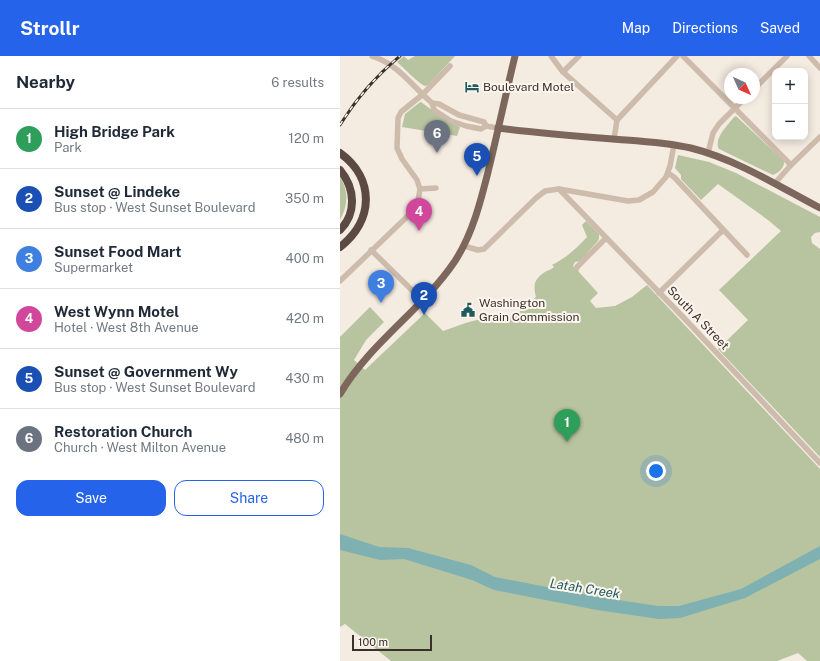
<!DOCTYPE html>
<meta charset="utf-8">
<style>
body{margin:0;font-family:"Public Sans",sans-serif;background:#f2f2f3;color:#1f2937}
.controls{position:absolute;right:12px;top:12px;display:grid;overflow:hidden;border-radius:8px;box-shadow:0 2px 10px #0003}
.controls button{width:36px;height:36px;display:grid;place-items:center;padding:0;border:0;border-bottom:1px solid #e0e1e3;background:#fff;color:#1f2937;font:20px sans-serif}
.compass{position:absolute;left:384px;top:12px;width:36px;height:36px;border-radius:50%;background:#fff;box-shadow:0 2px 10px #0003;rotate:135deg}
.scale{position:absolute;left:12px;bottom:10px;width:80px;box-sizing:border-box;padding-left:4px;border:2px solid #3b302b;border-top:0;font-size:11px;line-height:14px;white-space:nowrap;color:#3b302b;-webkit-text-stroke:3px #fbf5ee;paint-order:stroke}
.you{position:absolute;left:316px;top:415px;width:14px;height:14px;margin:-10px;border:3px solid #fff;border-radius:50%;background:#1a73e8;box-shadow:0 0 0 6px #1a73e833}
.badge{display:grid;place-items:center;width:26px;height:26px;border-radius:50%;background:#2563eb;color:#fff;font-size:13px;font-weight:700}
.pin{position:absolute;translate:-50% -33px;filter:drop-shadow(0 1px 2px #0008)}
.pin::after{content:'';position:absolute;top:21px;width:14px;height:12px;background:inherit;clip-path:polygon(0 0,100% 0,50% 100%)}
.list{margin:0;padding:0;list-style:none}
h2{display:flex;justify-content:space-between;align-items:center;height:52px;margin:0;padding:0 16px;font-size:17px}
h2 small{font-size:13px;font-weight:400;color:#747a83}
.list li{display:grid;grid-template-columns:26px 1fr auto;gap:12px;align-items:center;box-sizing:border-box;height:60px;padding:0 16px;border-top:1px solid #e0e1e3}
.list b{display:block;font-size:15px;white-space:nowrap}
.list p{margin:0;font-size:13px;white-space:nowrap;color:#747a83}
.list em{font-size:13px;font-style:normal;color:#747a83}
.actions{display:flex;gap:8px;padding:12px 16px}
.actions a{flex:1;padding:9px 0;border:1px solid #2563eb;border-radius:12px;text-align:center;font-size:14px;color:#2563eb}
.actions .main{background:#2563eb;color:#fff}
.map{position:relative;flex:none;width:480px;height:605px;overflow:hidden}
header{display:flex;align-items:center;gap:24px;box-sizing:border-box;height:56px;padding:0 20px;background:#2563eb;color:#fff}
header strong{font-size:19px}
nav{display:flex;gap:22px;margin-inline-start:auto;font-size:14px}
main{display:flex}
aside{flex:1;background:#fff}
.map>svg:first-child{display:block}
.green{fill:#b8c4a0}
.water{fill:#7fb0b2}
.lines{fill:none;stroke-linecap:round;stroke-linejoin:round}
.minor{stroke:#cdbbac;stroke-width:5.5}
.major{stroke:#7d675c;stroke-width:7}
.highway{stroke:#5c4a42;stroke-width:8}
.rail-casing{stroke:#3b302b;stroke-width:3}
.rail{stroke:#fbf5ee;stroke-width:1.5;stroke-dasharray:4.5;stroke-linecap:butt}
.labels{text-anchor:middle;stroke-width:4;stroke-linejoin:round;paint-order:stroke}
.poi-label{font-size:12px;fill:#3b302b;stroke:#fbf5ee;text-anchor:start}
.street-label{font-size:12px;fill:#3b302b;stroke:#fbf5ee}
.water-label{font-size:13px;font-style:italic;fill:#1f5a5e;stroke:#fbf5ee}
</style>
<header>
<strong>Strollr</strong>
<nav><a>Map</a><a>Directions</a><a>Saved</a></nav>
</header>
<main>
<aside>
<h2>Nearby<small>6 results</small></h2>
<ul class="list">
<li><span class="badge" style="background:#2e9e5b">1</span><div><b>High Bridge Park</b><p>Park</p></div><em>120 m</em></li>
<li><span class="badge" style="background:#1a4fb4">2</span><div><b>Sunset @ Lindeke</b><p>Bus stop · West Sunset Boulevard</p></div><em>350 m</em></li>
<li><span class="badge" style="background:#3f7fe0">3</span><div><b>Sunset Food Mart</b><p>Supermarket</p></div><em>400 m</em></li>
<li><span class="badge" style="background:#d1479c">4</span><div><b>West Wynn Motel</b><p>Hotel · West 8th Avenue</p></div><em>420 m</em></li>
<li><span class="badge" style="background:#1a4fb4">5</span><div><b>Sunset @ Government Wy</b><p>Bus stop · West Sunset Boulevard</p></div><em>430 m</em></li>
<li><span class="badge" style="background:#6b7280">6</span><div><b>Restoration Church</b><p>Church · West Milton Avenue</p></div><em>480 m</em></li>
</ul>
<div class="actions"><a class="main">Save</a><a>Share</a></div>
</aside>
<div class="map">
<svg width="480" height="605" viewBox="0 0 480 605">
<rect width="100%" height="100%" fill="#f4ebe1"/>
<g class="green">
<path d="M64 0 68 4 75 0H115L88 29 85 30C79 28 63 11 57 6Z"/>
<polygon points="81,46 107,65 120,71 117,80 62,71 65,58 79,47"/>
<path d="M396 60 444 105C445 111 439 117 433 119L379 93C373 83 388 69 394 61Z"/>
<polygon points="338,99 369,106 396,117 480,161 480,176 475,177 471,181 472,187 480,193 480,401 378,293 408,264 379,234 441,175 428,164 378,128 361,144 341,123 341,119 335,112"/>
<path d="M0 121C9 135 8 149 0 164Z"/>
<path d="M246 165 259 178V182L258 185 247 197 246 200 241 205 235 206 233 210 237 214 240 213 238 215 258 237 250 245 256 252 275 250 292 241 307 229 480 413V605H467L458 597 437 605H51L5 568 0 571V281L30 251 44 266 26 284 14 304 25 314 85 257 103 275C121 269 145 257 164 266L175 257 177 258 196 241C193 229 194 223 205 216 208 214 211 214 214 211L212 209C226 202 236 193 247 181L242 169Z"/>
</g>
<polygon class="water" points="0,478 39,491 68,492 131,509 155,521 258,541 318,550 339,550 401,533 480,490 480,503 405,542 340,562 319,563 257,554 154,534 132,524 64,503 40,504 0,494"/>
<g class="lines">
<g class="minor">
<path d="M32 0C58 8 72 30 92 47L94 54 111 65 126 70 141 73 146 70 158 72"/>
<polyline points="211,0 223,16 277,64"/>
<polyline points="343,0 451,109"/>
<polyline points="469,0 480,12"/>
<polyline points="223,16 239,0"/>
<polyline points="414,33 447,0"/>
<polyline points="92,47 99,48 119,59 144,66 146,70"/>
<polyline points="274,83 277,64 337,0"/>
<polyline points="368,97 373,77 379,68 405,42"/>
<polyline points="328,117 334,121 407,199"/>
<polyline points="435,127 451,109 480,81"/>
<polyline points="80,133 77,124 62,103 57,92 58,62 61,56 82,39 110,10"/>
<polyline points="219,133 344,262 480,407"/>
<polyline points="124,190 138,194 144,193 196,142 205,135 219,133 288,145 299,144 313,136 326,121 330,110 334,89"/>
<polyline points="31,194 82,244"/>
<polyline points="237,211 266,182"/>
<polyline points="0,225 73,155 78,145 80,133 96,132"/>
<polyline points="319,237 383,174"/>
</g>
<g class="major">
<path d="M158 72C197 77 235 80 273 83 299 85 325 86 351 92 398 104 438 130 480 152"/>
<path d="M0 338C30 287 82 254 115 205 133 177 141 144 149 112 158 75 166 37 175 0"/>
</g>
<g class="highway">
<path d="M0 97C35 122 34 165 0 191"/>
<path d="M0 114C15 132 17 157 0 174"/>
</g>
<defs>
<path id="rail" d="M0 69C16 43 37 19 60 0"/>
</defs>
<use href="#rail" class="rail-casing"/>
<use href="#rail" class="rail"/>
</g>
<defs>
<symbol id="hotel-bare" viewBox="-9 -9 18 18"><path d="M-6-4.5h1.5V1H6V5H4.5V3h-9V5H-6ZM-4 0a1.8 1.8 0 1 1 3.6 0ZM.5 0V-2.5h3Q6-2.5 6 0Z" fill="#1f5a5e" stroke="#fbf5ee" stroke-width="2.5" paint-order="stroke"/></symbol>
<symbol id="civic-bare" viewBox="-9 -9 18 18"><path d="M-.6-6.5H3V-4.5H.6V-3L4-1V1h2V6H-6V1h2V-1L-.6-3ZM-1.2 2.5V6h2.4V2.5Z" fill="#1f5a5e" stroke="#fbf5ee" stroke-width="2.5" paint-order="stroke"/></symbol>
</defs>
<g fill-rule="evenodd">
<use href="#hotel-bare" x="122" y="21" width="20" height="20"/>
<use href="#civic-bare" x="118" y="244" width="20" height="20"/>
</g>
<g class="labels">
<g class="poi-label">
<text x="143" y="35">Boulevard Motel</text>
<text x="139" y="251">Washington<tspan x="139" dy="14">Grain Commission</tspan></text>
</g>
<g class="street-label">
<text transform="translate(358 262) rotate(46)" y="4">South A Street</text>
</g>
<g class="water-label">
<text transform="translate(245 532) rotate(9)" y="5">Latah Creek</text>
</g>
</g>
</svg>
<div class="controls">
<button>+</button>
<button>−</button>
</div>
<svg class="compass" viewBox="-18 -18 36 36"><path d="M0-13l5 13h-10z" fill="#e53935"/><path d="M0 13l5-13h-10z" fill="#747a83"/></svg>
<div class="scale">100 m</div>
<div class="you"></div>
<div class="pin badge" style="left:227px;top:386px;background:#2e9e5b">1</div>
<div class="pin badge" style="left:84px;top:259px;background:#1a4fb4">2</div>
<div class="pin badge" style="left:41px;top:247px;background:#3f7fe0">3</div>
<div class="pin badge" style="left:79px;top:175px;background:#d1479c">4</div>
<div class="pin badge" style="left:137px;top:120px;background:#1a4fb4">5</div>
<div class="pin badge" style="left:97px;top:97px;background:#6b7280">6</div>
</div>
</main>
